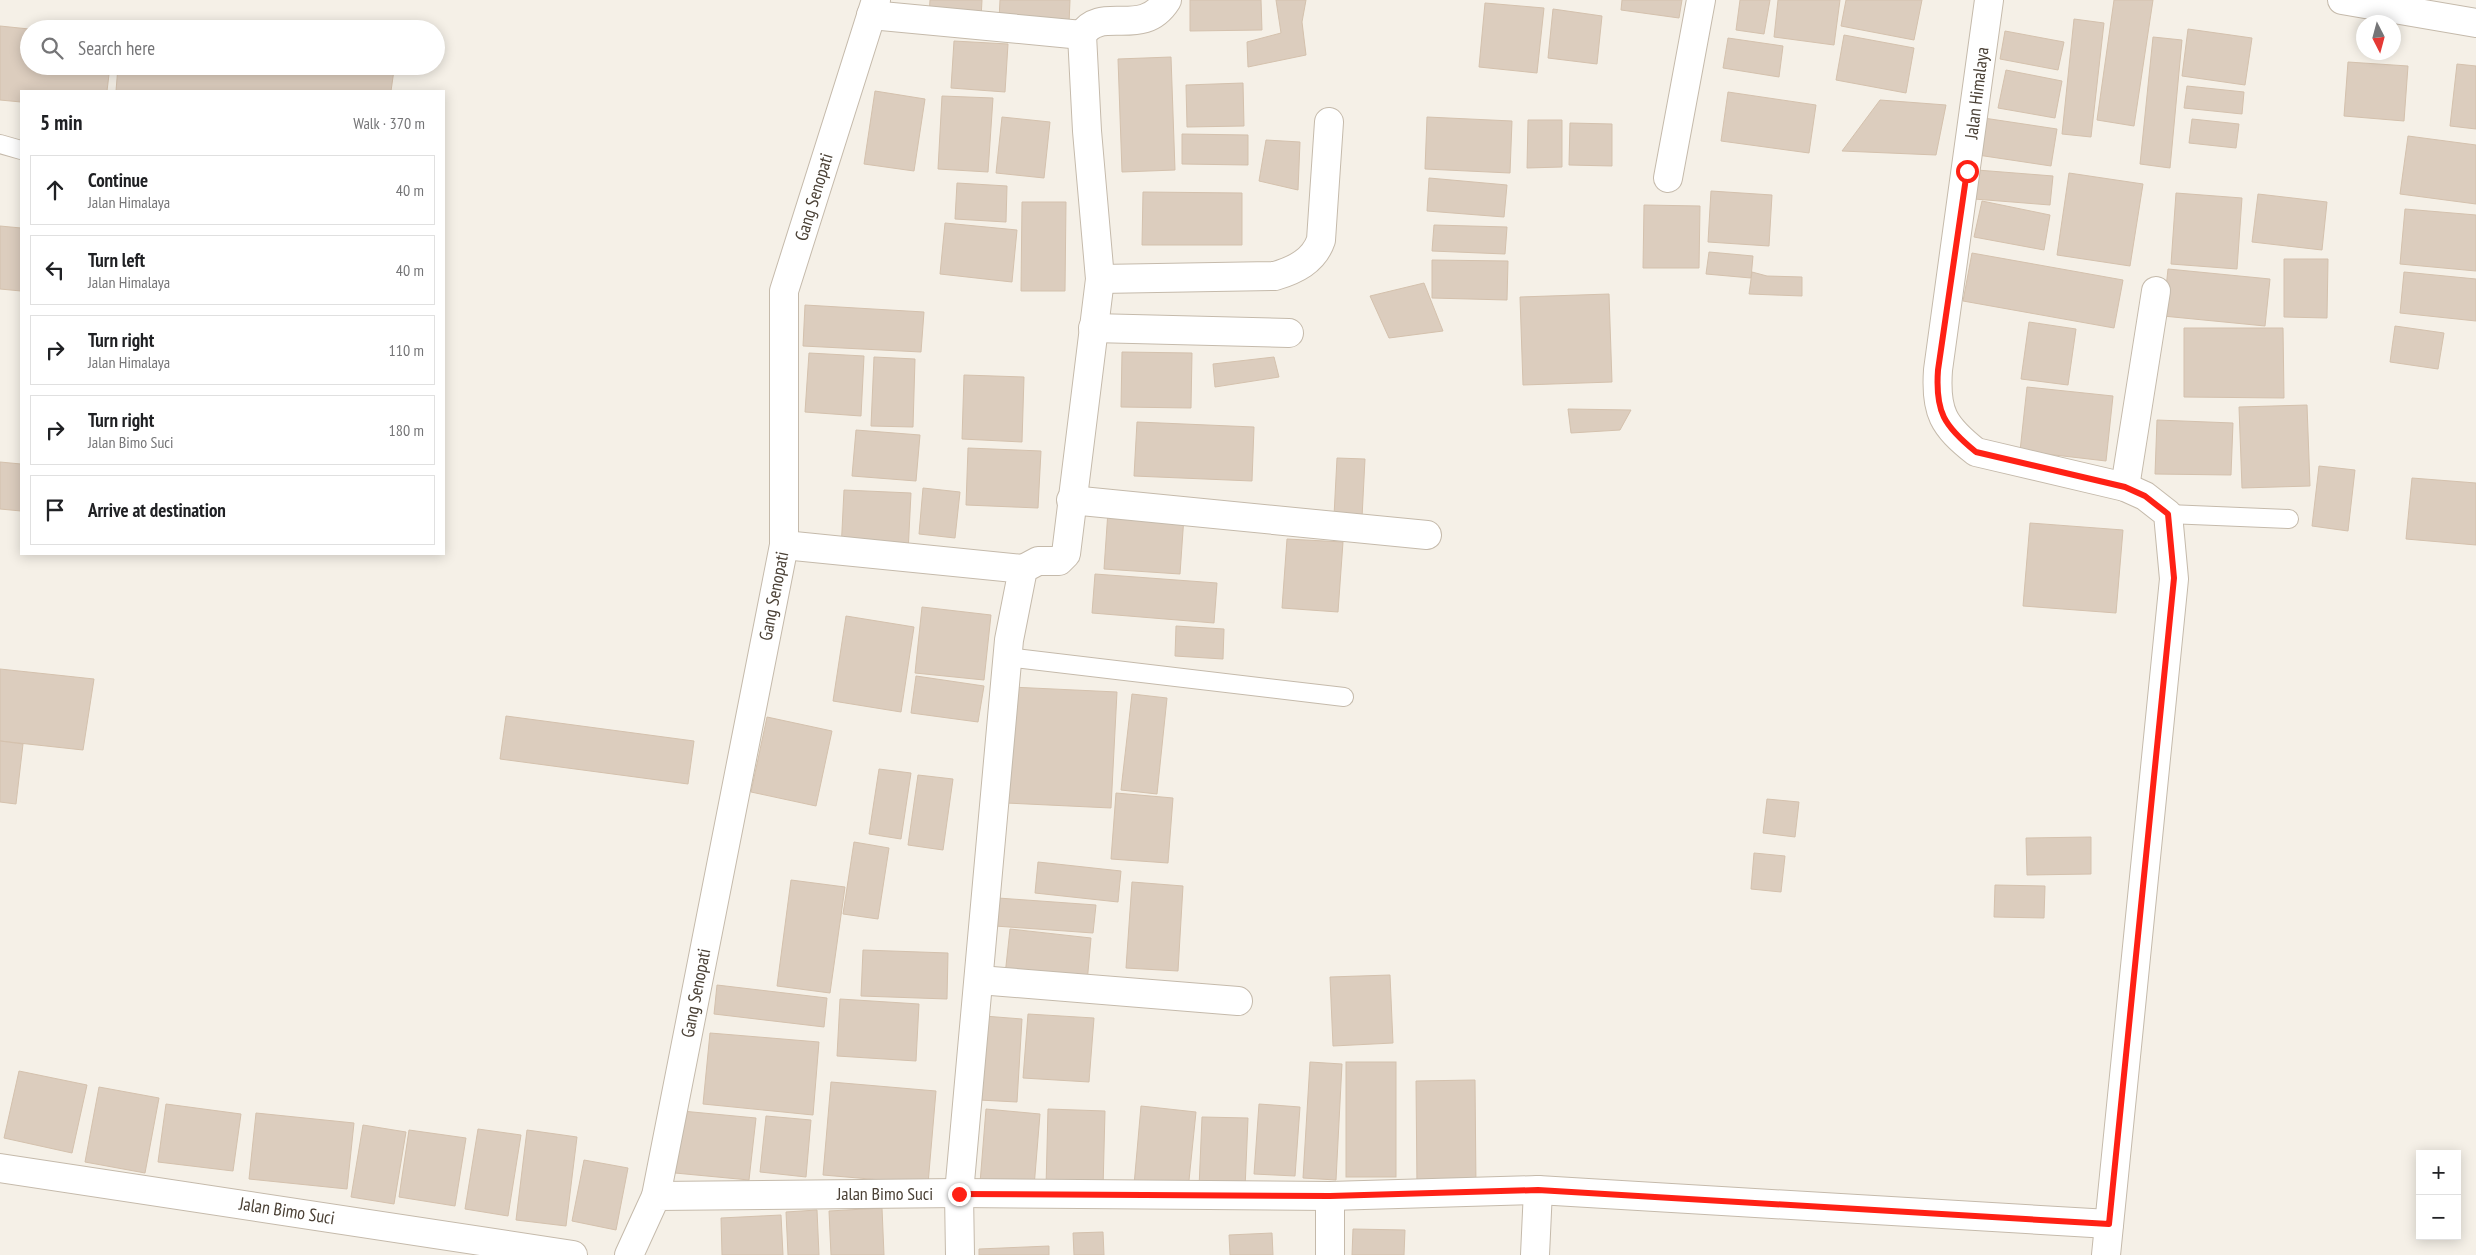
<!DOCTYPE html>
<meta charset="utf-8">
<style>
body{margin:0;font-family:"PT Sans Narrow",sans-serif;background:#f6f6f6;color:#202124}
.controls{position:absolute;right:15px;bottom:15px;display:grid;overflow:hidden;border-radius:0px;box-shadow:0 2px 12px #0003}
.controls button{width:45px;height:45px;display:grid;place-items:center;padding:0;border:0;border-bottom:1px solid #e0e0e0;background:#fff;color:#202124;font:25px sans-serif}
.compass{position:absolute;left:2356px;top:15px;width:45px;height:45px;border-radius:50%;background:#fff;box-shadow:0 2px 12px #0003;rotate:174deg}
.stop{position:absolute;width:15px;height:15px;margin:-11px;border:4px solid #ff2115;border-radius:50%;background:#fff}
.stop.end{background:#ff2115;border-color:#fff;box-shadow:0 1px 5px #0008}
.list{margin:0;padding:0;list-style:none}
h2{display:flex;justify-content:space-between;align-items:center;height:65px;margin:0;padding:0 20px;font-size:21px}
h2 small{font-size:16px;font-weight:400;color:#757577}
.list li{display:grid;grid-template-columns:32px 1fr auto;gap:15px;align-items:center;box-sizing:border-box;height:70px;margin:0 10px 10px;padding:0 10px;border:1px solid #e0e0e0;border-radius:0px}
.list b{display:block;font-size:19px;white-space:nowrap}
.list p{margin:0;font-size:16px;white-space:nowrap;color:#757577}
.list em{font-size:16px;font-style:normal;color:#757577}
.icon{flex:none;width:28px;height:28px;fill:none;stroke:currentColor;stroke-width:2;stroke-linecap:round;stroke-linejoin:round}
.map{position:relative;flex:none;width:2476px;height:1255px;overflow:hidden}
.search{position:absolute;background:#fff;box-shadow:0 2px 12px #0003;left:20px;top:20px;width:425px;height:55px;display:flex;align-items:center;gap:12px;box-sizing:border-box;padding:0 18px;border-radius:28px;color:#757577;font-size:19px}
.panel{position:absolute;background:#fff;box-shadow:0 2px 12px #0003;left:20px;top:90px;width:425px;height:465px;border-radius:0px}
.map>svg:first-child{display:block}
.building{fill:#dccdbe;stroke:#d4c1ad}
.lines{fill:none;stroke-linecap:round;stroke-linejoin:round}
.service-casing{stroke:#c5baab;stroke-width:20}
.minor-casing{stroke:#c5baab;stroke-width:30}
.service{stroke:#fff;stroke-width:18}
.minor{stroke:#fff;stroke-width:28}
.route{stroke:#ff2115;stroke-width:6}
.labels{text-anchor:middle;stroke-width:4.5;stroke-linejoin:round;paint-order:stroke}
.street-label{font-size:18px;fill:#4a4035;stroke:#fff}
</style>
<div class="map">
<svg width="2476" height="1255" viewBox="0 0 2476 1255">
<rect width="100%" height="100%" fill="#f5f0e7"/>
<g class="building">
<polygon points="930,0 982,0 981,19 929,16"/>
<polygon points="1000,0 1070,0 1069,24 999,20"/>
<polygon points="1190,0 1261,0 1262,30 1190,31"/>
<polygon points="1276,0 1306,0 1302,22 1306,55 1248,67 1247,42 1281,33"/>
<polygon points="1622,0 1682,0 1679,18 1621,10"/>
<polygon points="1740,0 1770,0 1764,34 1736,30"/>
<polygon points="1778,0 1840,0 1834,45 1774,37"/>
<polygon points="1846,0 1922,0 1914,40 1841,26"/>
<polygon points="2114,0 2153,0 2134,126 2097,120"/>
<polygon points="1485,3 1544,8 1537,73 1479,67"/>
<polygon points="1553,9 1602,16 1597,64 1548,58"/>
<polygon points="2074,19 2104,23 2091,137 2062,134"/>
<polygon points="0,26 29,29 29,66 110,66 107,91 21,91 21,102 0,100"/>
<polygon points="2188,29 2252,38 2245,85 2182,76"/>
<polygon points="2005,31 2064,42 2058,70 2000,59"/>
<polygon points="1844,35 1914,48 1906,93 1836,80"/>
<polygon points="2153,37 2182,40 2170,168 2140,164"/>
<polygon points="1728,38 1783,46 1779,77 1723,68"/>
<polygon points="954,41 1008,44 1005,92 951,88"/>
<polygon points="1171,57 1175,170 1122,172 1118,59"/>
<polygon points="2348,62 2408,66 2404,121 2344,116"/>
<polygon points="2457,64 2476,66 2476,129 2450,126"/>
<polygon points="118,66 359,66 394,70 391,91 116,91"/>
<polygon points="2006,70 2062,81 2055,118 1998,108"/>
<polygon points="1243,83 1244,126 1187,127 1186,85"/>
<polygon points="2187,86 2244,92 2242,114 2184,108"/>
<polygon points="875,91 925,99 914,171 864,164"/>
<polygon points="1728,92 1816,105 1809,153 1721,141"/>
<polygon points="942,96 993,98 988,172 938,169"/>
<polygon points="1880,100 1946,105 1936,155 1842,151"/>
<polygon points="1002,117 1050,122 1044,178 996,173"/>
<polygon points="1427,117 1512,121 1510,173 1425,169"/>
<polygon points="1977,117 2057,129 2051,166 1971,154"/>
<polygon points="2192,119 2239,124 2236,148 2189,143"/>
<polygon points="1528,120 1562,120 1562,167 1527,168"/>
<polygon points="1570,123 1612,124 1612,166 1569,165"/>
<polygon points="1182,134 1248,135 1248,165 1182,164"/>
<polygon points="2408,136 2476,145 2476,204 2400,194"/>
<polygon points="1266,140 1300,142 1298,190 1259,181"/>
<polygon points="1977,170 2053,176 2050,205 1974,199"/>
<polygon points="2069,173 2143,184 2130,266 2057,255"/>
<polygon points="1429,178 1507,185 1504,217 1427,211"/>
<polygon points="957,183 1007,186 1006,222 955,219"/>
<polygon points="1711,191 1772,195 1769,246 1708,242"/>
<polygon points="1143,192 1242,193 1242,245 1142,245"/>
<polygon points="2176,193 2242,198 2237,269 2171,264"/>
<polygon points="2258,194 2327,202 2322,250 2252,242"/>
<polygon points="1982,201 2050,215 2044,250 1974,237"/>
<polygon points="1022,202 1066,202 1065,291 1021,291"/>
<polygon points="1644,205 1700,206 1699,268 1643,268"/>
<polygon points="2405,209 2476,215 2476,271 2400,264"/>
<polygon points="945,223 1017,230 1012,282 940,274"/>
<polygon points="1434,225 1507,227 1505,254 1432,251"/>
<polygon points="0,226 21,228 21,291 0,289"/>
<polygon points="1709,252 1753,256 1751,278 1706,274"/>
<polygon points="1972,253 2123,280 2114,328 1963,301"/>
<polygon points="2284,259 2328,259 2327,318 2284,317"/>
<polygon points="1432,260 1508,261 1507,300 1432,298"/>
<polygon points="2168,269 2270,279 2265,326 2163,316"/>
<polygon points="1752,272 1767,276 1802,277 1802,296 1749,294"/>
<polygon points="2404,272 2476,279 2476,321 2400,313"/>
<polygon points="1424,283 1443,331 1389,338 1370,296"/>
<polygon points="1609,294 1612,382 1523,385 1520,297"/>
<polygon points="805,305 924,312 921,352 803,346"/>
<polygon points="2029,322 2076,329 2068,385 2021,379"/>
<polygon points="2395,326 2444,333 2438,369 2390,362"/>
<polygon points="2184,328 2283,328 2284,398 2184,397"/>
<polygon points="1122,352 1192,353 1191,408 1121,407"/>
<polygon points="809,353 864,356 861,416 805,412"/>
<polygon points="874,357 915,359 913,427 871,426"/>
<polygon points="1274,357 1279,377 1215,387 1213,364"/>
<polygon points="964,375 1024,377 1022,442 962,439"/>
<polygon points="2027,387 2113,396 2106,461 2020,451"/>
<polygon points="2307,405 2310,486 2242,488 2239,407"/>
<polygon points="1568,409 1631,410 1620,430 1571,433"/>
<polygon points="2157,420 2233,423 2231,475 2155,474"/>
<polygon points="1137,422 1254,427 1252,481 1134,476"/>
<polygon points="856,430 920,435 916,481 852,476"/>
<polygon points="968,448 1041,451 1038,508 966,505"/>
<polygon points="1337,458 1365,459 1362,518 1334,516"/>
<polygon points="0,462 21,464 21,511 0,509"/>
<polygon points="2319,466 2355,470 2348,531 2312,526"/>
<polygon points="2412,478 2476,483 2476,545 2406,539"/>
<polygon points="923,488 960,492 955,538 919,534"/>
<polygon points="844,490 911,493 908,553 841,551"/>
<polygon points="1108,511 1184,516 1180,574 1104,569"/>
<polygon points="2030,523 2123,530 2116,613 2023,606"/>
<polygon points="1287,539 1343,542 1338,612 1282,608"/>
<polygon points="1095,574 1217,583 1214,623 1092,613"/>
<polygon points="922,607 991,615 984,680 915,673"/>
<polygon points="846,616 914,627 901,712 833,701"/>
<polygon points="1176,626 1224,629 1223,659 1175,656"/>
<polygon points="0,669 94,679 83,750 0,741"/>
<polygon points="916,676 984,686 978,722 911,713"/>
<polygon points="1011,687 1117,692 1111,808 1006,803"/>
<polygon points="1132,694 1167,698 1157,794 1121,790"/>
<polygon points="506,716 694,741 688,784 500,759"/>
<polygon points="767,717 832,731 816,806 751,792"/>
<polygon points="0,741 23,744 16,804 0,802"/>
<polygon points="879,769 911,773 901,839 869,834"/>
<polygon points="918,775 953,779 943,850 908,845"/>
<polygon points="1116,793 1173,798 1168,863 1111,859"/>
<polygon points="1767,799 1799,802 1795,837 1763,833"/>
<polygon points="2091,837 2091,874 2027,875 2026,838"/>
<polygon points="854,842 889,848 878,919 843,914"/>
<polygon points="1754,853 1785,856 1781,892 1751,889"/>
<polygon points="1038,862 1121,871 1118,902 1035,893"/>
<polygon points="791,880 845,887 830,993 777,986"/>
<polygon points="1132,882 1183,886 1178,971 1126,968"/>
<polygon points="1995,885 2045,886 2044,918 1994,917"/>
<polygon points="998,898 1096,905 1093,933 995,926"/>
<polygon points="1010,929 1091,938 1087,983 1005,975"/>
<polygon points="863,950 948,953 947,999 861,996"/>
<polygon points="1390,975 1393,1043 1333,1046 1330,977"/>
<polygon points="717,985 827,998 824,1027 714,1014"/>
<polygon points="840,999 919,1004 916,1061 837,1056"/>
<polygon points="1028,1014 1094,1018 1089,1082 1023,1078"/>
<polygon points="984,1016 1022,1019 1017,1102 979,1100"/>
<polygon points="710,1033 819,1042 813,1115 703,1104"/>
<polygon points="1310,1062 1342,1064 1336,1180 1303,1178"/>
<rect x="1346" y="1062" width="50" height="115"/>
<polygon points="19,1071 87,1085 72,1153 4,1138"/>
<polygon points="1475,1080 1476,1188 1417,1189 1416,1081"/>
<polygon points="831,1082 936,1091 928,1184 823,1175"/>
<polygon points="99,1087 159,1098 145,1173 85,1162"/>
<polygon points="166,1104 241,1114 233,1171 158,1162"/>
<polygon points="1259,1104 1300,1107 1295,1176 1254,1174"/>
<polygon points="1141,1106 1196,1112 1188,1190 1134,1185"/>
<polygon points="986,1109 1040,1114 1034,1187 980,1183"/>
<polygon points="1048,1109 1105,1111 1103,1189 1046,1187"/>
<polygon points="682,1111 756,1118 749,1180 675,1173"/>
<polygon points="256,1113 354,1123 347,1189 249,1179"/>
<polygon points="766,1116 811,1120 806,1177 760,1172"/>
<polygon points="1202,1117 1248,1118 1245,1189 1199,1188"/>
<polygon points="363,1125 406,1132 394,1204 351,1197"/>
<polygon points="478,1129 521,1135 508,1216 465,1209"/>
<polygon points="409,1130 466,1138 455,1206 399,1197"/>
<polygon points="527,1130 577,1137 566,1226 516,1220"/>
<polygon points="584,1160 628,1168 616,1230 572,1221"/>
<polygon points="882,1208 884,1255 831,1255 829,1211"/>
<polygon points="817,1210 819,1255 788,1255 786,1212"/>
<polygon points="781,1215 783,1255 722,1255 721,1218"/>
<polygon points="1353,1229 1405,1230 1404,1255 1352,1255"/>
<polygon points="1103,1232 1104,1255 1074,1255 1073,1233"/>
<polygon points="1272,1233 1273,1255 1230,1255 1229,1235"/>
<polygon points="1049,1246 1049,1255 979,1255 979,1249"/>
</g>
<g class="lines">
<defs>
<g id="service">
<polyline points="0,144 21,150"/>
<polyline points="2168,514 2289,519"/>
<polyline points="1007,657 1344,697"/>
</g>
<g id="minor">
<path d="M1989 0 1938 370C1935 412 1943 426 1976 452L2125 487 2145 496 2168 514 2174 579 2106 1255"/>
<polyline points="2342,0 2476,23"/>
<polyline points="871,15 1082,35"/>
<polyline points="1668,178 1701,0"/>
<path d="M1100 279 1275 276C1295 270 1314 261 1321 240L1329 122"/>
<polyline points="1093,328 1289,333"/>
<polyline points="2125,487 2156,291"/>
<polyline points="1071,500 1427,535"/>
<polyline points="784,545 1023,569"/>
<polyline points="979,980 1238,1001"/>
<polyline points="0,1168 573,1255"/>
<polyline points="656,1196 784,545 784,291 876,0"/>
<polyline points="629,1255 656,1196 959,1193 1330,1196 1538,1190 2109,1224"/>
<path d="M960 1255 959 1193 1009 640 1023 569 1038 561H1059L1066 554 1100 279 1087 131 1082 35C1101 4 1142 40 1167 0"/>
<polyline points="1330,1255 1330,1196"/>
<polyline points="1535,1255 1538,1190"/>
</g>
</defs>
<use href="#service" class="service-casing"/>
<use href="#minor" class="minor-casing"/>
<use href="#service" class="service"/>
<use href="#minor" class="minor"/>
</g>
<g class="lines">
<path class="route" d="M959 1194 1330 1196 1538 1190 2109 1224 2174 578 2168 514 2145 496 2125 487 1976 452C1944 426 1935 412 1938 370L1967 171"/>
</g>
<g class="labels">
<g class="street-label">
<text transform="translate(1977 93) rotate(-83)" y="6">Jalan Himalaya</text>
<text transform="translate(814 197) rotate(-73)" y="6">Gang Senopati</text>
<text transform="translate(774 596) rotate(-79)" y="6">Gang Senopati</text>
<text transform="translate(696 993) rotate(-79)" y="6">Gang Senopati</text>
<text x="885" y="1200">Jalan Bimo Suci</text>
<text transform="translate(287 1211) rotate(9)" y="6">Jalan Bimo Suci</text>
</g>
</g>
</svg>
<div class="controls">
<button>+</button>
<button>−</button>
</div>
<svg class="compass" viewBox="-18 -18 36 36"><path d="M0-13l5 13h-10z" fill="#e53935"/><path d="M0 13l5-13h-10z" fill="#757577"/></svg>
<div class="stop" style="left:1967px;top:171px"></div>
<div class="stop end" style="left:959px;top:1194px"></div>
<div class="search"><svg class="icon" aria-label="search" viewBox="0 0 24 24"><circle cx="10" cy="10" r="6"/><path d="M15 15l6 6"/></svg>Search here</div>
<section class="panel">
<h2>5 min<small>Walk · 370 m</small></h2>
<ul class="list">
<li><svg class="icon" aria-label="ahead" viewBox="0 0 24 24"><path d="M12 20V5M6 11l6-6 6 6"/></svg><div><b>Continue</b><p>Jalan Himalaya</p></div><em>40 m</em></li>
<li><svg class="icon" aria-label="left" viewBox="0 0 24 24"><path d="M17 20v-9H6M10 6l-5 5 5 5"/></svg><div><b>Turn left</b><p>Jalan Himalaya</p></div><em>40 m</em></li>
<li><svg class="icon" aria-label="right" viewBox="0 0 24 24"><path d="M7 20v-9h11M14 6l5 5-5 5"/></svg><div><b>Turn right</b><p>Jalan Himalaya</p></div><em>110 m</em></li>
<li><svg class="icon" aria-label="right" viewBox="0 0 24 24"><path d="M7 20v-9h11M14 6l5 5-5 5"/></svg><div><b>Turn right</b><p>Jalan Bimo Suci</p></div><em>180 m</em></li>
<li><svg class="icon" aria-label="arrive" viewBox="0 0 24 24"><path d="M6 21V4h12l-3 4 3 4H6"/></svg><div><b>Arrive at destination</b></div></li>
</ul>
</section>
</div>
